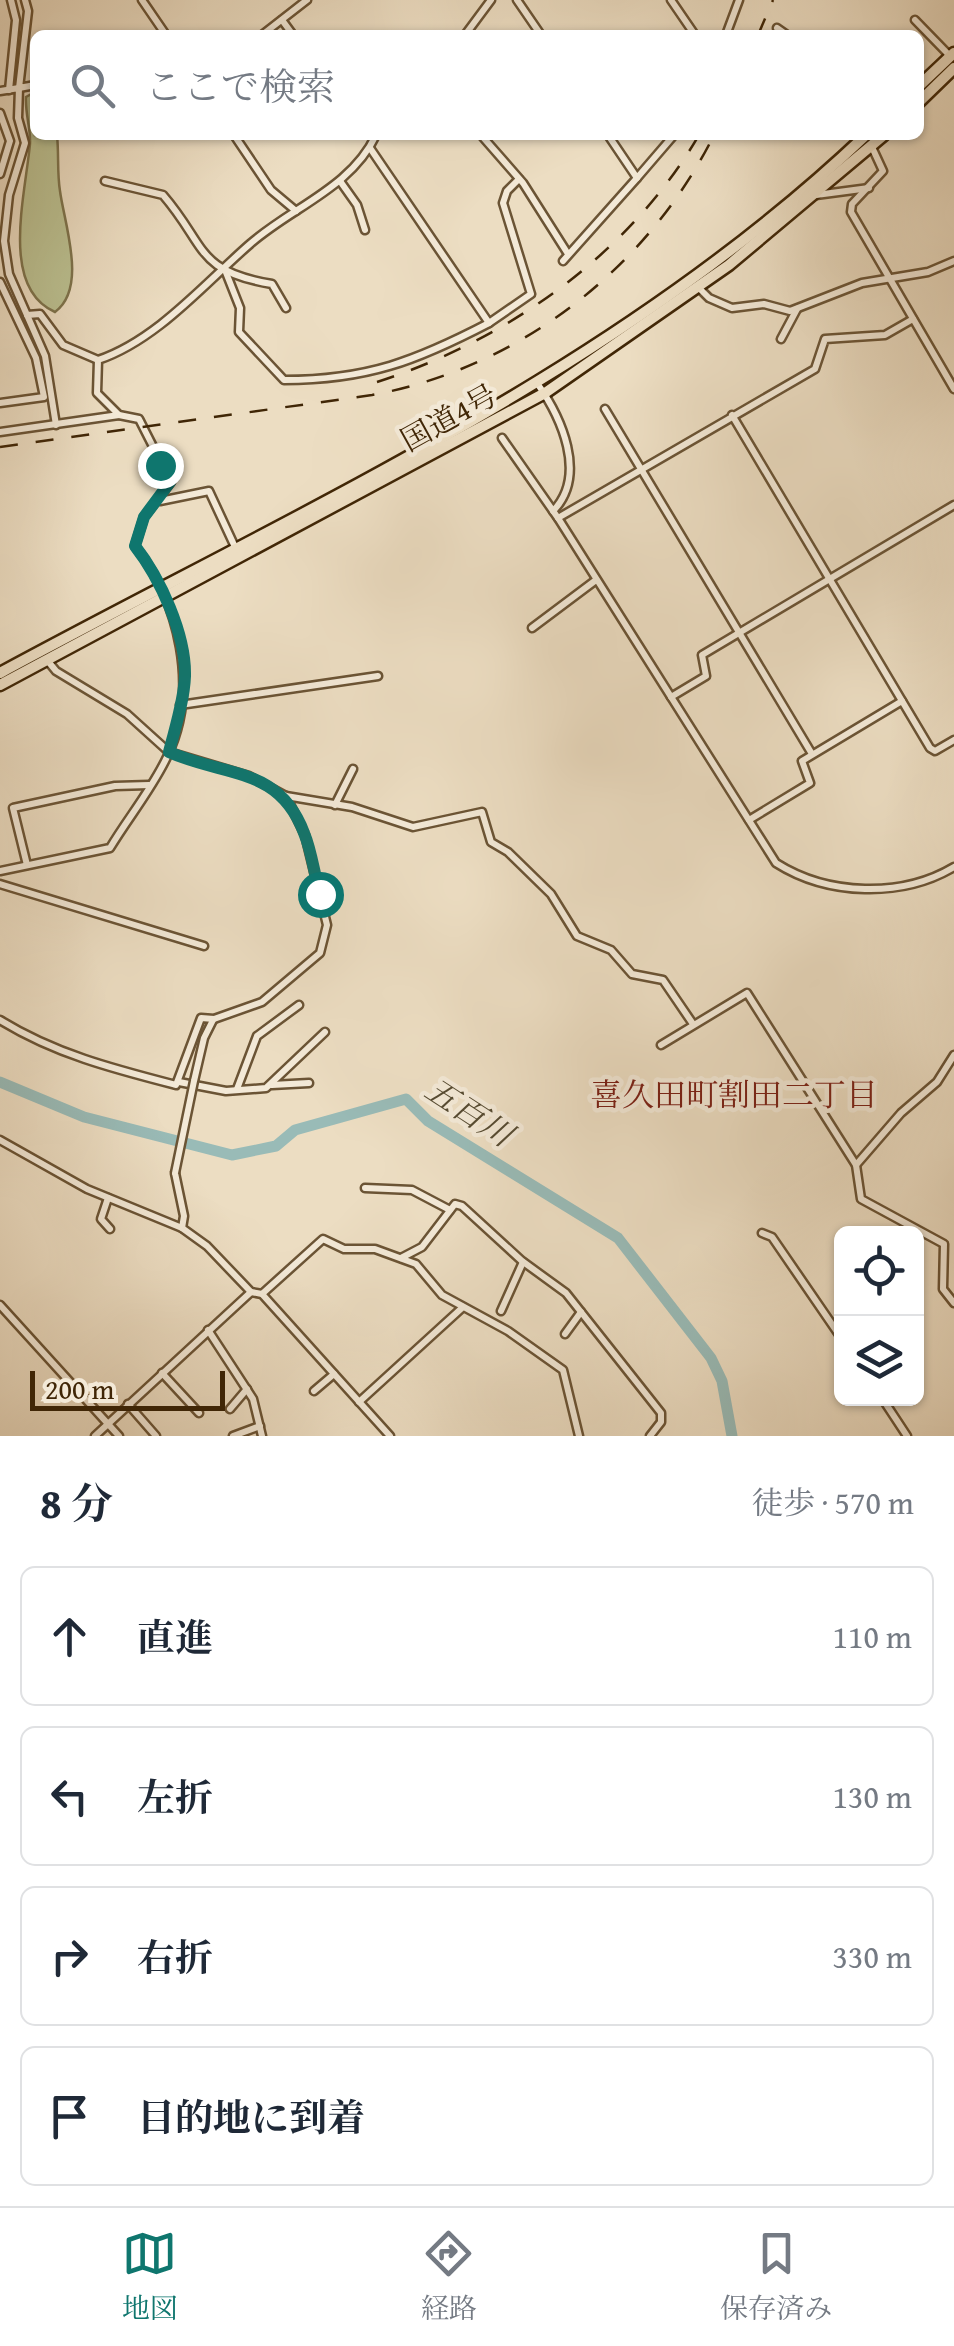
<!DOCTYPE html>
<html lang="ja">
<meta charset="utf-8">
<style>
body{margin:0;font-family:"Gentium Book Plus","Noto Serif JP",serif;background:#f2f2f3;color:#1f2937}
.controls{position:absolute;right:30px;bottom:30px;display:grid;overflow:hidden;border-radius:15px;box-shadow:0 2px 8px #0004}
.controls button{width:90px;height:90px;display:grid;place-items:center;padding:0;border:0;border-bottom:2px solid #e0e1e3;background:#fff;color:#1f2937;font:50px sans-serif}
.scale{position:absolute;left:30px;bottom:25px;width:195px;box-sizing:border-box;padding-left:10px;border:5px solid #402606;border-top:0;font-size:28px;line-height:35px;white-space:nowrap;color:#402606;-webkit-text-stroke:8px #f3e9d7;paint-order:stroke}
.stop{position:absolute;width:30px;height:30px;margin:-22px;border:8px solid #0f766e;border-radius:50%;background:#fff}
.stop.end{background:#0f766e;border-color:#fff;box-shadow:0 2px 10px #0008}
.list{margin:0;padding:0;list-style:none}
h2{display:flex;justify-content:space-between;align-items:center;height:130px;margin:0;padding:0 40px;font-size:42px}
h2 small{font-size:32px;font-weight:400;color:#747a83}
.list li{display:grid;grid-template-columns:65px 1fr auto;gap:30px;align-items:center;box-sizing:border-box;height:140px;margin:0 20px 20px;padding:0 20px;border:2px solid #e0e1e3;border-radius:15px}
.list b{display:block;font-size:38px;white-space:nowrap}
.list em{font-size:32px;font-style:normal;color:#747a83}
.icon{flex:none;width:55px;height:55px;fill:none;stroke:currentColor;stroke-width:2;stroke-linecap:round;stroke-linejoin:round}
.map{position:relative;flex:none;width:954px;height:1436px;overflow:hidden}
.search{position:absolute;background:#fff;box-shadow:0 2px 8px #0004;left:30px;right:30px;top:30px;height:110px;display:flex;align-items:center;gap:25px;box-sizing:border-box;padding:0 35px;border-radius:15px;color:#747a83;font-size:38px}
.sheet{height:770px;background:#fff}
nav{display:flex;justify-content:space-around;align-items:center;box-sizing:border-box;height:140px;border-top:2px solid #e0e1e3;background:#fff;font-size:28px;color:#747a83}
nav a{display:grid;justify-items:center;gap:5px}
nav .on{color:#0f766e}
.map>svg:first-child{display:block}
.green{fill:#bbc091;stroke:#7e734c;stroke-width:2.5}
.lines{fill:none;stroke-linecap:round;stroke-linejoin:round}
.river{stroke:#99bbb7;stroke-width:11}
.minor-casing{stroke:#6b5435;stroke-width:11}
.highway-casing{stroke:#402606;stroke-width:15}
.minor{stroke:#f3e9d7;stroke-width:6}
.highway{stroke:#ecddc2;stroke-width:10}
.rail{stroke:#402606;stroke-width:2.5;stroke-dasharray:18 18;stroke-linecap:butt}
.minor-bridge-casing{stroke:#6b5435;stroke-width:11;stroke-linecap:butt}
.minor-bridge{stroke:#f3e9d7;stroke-width:6}
.route{stroke:#0f766e;stroke-width:12}
.labels{text-anchor:middle;stroke-width:9;stroke-linejoin:round;paint-order:stroke}
.street-label{font-size:30px;fill:#402606;stroke:#f3e9d7}
.neighbourhood-label{font-size:32px;fill:#7a1f14;stroke:#f3e9d7}
.water-label{font-size:32px;font-style:italic;fill:#564b32;stroke:#f3e9d7}
</style>
<div class="map">
<svg width="954" height="1436" viewBox="0 0 954 1436">
<rect width="100%" height="100%" fill="#ecddc2"/>
<filter id="stains"><feTurbulence type="fractalNoise" baseFrequency=".002" numOctaves="4"/><feColorMatrix values="0 0 0 0 .2 0 0 0 0 .09 0 0 0 0 .02 0 0 0 .5 -.17"/></filter>
<radialGradient id="worn" r=".72"><stop offset=".6" stop-color="#630" stop-opacity="0"/><stop offset="1" stop-color="#630" stop-opacity=".3"/></radialGradient>
<path class="green" d="M35 92V135H57C59 154 57 173 60 191 64 223 88 288 55 312 0 288 25 197 30 144 31 129 25 114 26 97Z"/>
<g class="lines">
<polyline class="river" points="0,1082 84,1117 232,1155 276,1146 295,1130 406,1099 428,1121 618,1238 711,1358 722,1381 732,1436"/>
<defs>
<g id="minor">
<polyline points="25,0 28,11 19,88 35,85"/>
<polyline points="142,0 166,35"/>
<polyline points="517,0 541,35"/>
<polyline points="671,0 695,35"/>
<polyline points="282,20 293,35"/>
<polyline points="915,20 950,56"/>
<polyline points="777,28 787,35"/>
<polyline points="262,35 307,0"/>
<polyline points="465,35 491,0"/>
<polyline points="726,35 739,0"/>
<polyline points="9,90 16,20 11,0"/>
<polyline points="0,91 19,88 18,118 25,143 9,195 4,241 9,274 45,356 56,425"/>
<polyline points="0,113 10,141 0,174"/>
<polyline points="234,135 271,190 296,211"/>
<polyline points="481,135 523,183 568,254"/>
<polyline points="608,135 637,178 674,135"/>
<polyline points="871,145 883,171 852,204 851,212 954,389"/>
<polyline points="370,148 489,323 531,294 503,203 507,191 519,179"/>
<path d="M105 181 163 195C207 246 195 271 272 284L286 308"/>
<polyline points="340,181 357,205 365,230"/>
<polyline points="816,195 869,188"/>
<polyline points="563,261 637,178"/>
<path d="M225 270 240 308 239 332 284 380C367 380 416 361 489 323"/>
<polyline points="0,282 36,358 44,397 0,403"/>
<polyline points="699,288 709,298 732,308 764,304 790,311 862,283 928,272 954,261"/>
<polyline points="27,315 40,314 63,345 98,360"/>
<polyline points="781,339 797,309"/>
<path d="M537 383C561 417 588 475 553 511"/>
<polyline points="605,409 812,754"/>
<polyline points="732,415 930,748 935,751 954,740"/>
<polyline points="0,432 119,415"/>
<path d="M502 438 558 518 776 863C828 896 902 898 954 867"/>
<polyline points="160,501 209,491 235,547"/>
<polyline points="558,518 815,369 825,339 885,335 913,319"/>
<polyline points="532,628 596,580"/>
<polyline points="671,697 706,676 702,655 954,505"/>
<polyline points="180,705 378,676"/>
<polyline points="286,796 352,807 413,827 482,812 491,842 508,852 551,894 577,936 611,950 632,974 663,980 693,1024"/>
<polyline points="335,805 353,769"/>
<polyline points="749,820 810,783 802,761 902,701"/>
<polyline points="27,865 13,808 115,786 149,785"/>
<path d="M0 871 110 848C128 818 152 789 167 757 200 688 179 603 135 546L144 517 171 482 139 419 119 415 97 393 98 360C157 340 204 284 250 244 292 207 351 188 376 135"/>
<polyline points="0,884 204,946"/>
<path d="M0 1020C55 1054 114 1069 176 1085L201 1018 214 1019 262 1002 320 953 327 925 305 835 286 796 249 776 169 752 127 714 56 671 47 660"/>
<polyline points="661,1045 747,993 856,1165 861,1199 944,1244 943,1289 954,1303"/>
<polyline points="194,1081 204,1038 213,1020"/>
<polyline points="179,1082 226,1091 266,1088 325,1032"/>
<polyline points="272,1085 309,1083"/>
<polyline points="237,1089 257,1036 299,1005"/>
<polyline points="0,1140 87,1189 182,1228 207,1246 251,1292 262,1294 390,1436"/>
<polyline points="856,1165 901,1113 937,1082 954,1055"/>
<polyline points="175,1173 184,1216 182,1228"/>
<polyline points="365,1188 412,1190 450,1210"/>
<polyline points="108,1198 101,1219 110,1229"/>
<polyline points="762,1233 772,1237 842,1339"/>
<polyline points="401,1258 422,1247 455,1204 462,1206 522,1261 566,1293 661,1413 661,1422 650,1436"/>
<polyline points="262,1294 323,1239 344,1249 375,1249 416,1264 442,1295 508,1331 563,1370 579,1436"/>
<polyline points="0,1305 119,1436"/>
<polyline points="501,1311 523,1262"/>
<polyline points="208,1330 253,1399 262,1436"/>
<polyline points="565,1334 581,1312"/>
<polyline points="162,1373 199,1413"/>
<polyline points="314,1391 334,1374"/>
<polyline points="882,1398 907,1436"/>
<polyline points="359,1402 463,1307"/>
<polyline points="128,1404 156,1436"/>
<polyline points="230,1409 247,1389"/>
<polyline points="95,1436 251,1292"/>
<polyline points="233,1436 260,1426"/>
</g>
<g id="highway">
<polyline points="919,86 954,53"/>
<polyline points="919,102 954,68"/>
<path d="M0 673C299 511 617 372 866 135"/>
<polyline points="0,685 545,393 729,265 884,135"/>
</g>
</defs>
<use href="#minor" class="minor-casing"/>
<use href="#highway" class="highway-casing"/>
<use href="#minor" class="minor"/>
<use href="#highway" class="highway"/>
<g class="rail">
<polyline points="758,35 773,0"/>
<path d="M377 382C507 340 629 255 699 135"/>
<path d="M0 447 372 395C519 368 647 269 714 135"/>
</g>
<defs>
<polyline id="minor-bridge" points="175,1173 194,1081"/>
</defs>
<use href="#minor-bridge" class="minor-bridge-casing"/>
<use href="#minor-bridge" class="minor-bridge"/>
</g>
<g class="lines">
<path class="route" d="M160 465 170 482 144 517 135 546C160 578 186 634 185 676 184 701 175 728 169 752 225 777 279 766 304 833 312 852 314 874 320 894"/>
</g>
<g class="labels">
<g class="street-label">
<text transform="translate(449 418) rotate(-29)" y="10">国道4号</text>
</g>
<g class="neighbourhood-label">
<text x="734" y="1106">喜久田町割田二丁目</text>
</g>
<g class="water-label">
<text transform="translate(469 1112) rotate(33)" y="11">五百川</text>
</g>
</g>
<rect width="100%" height="100%" filter="url(#stains)"/>
<rect width="100%" height="100%" fill="url(#worn)"/>
</svg>
<div class="controls">
<button><svg class="icon" aria-label="locate" viewBox="0 0 24 24"><circle cx="12" cy="12" r="6"/><path d="M12 2v4M12 18v4M2 12h4M18 12h4"/></svg></button>
<button><svg class="icon" aria-label="layers" viewBox="0 0 24 24"><path d="M12 4l9 5-9 5-9-5zM3 14l9 5 9-5"/></svg></button>
</div>
<div class="scale">200 m</div>
<div class="stop" style="left:320px;top:894px"></div>
<div class="stop end" style="left:160px;top:465px"></div>
<div class="search"><svg class="icon" aria-label="search" viewBox="0 0 24 24"><circle cx="10" cy="10" r="6"/><path d="M15 15l6 6"/></svg>ここで検索</div>
</div>
<section class="sheet">
<h2>8 分<small>徒歩 · 570 m</small></h2>
<ul class="list">
<li><svg class="icon" aria-label="ahead" viewBox="0 0 24 24"><path d="M12 20V5M6 11l6-6 6 6"/></svg><div><b>直進</b></div><em>110 m</em></li>
<li><svg class="icon" aria-label="left" viewBox="0 0 24 24"><path d="M17 20v-9H6M10 6l-5 5 5 5"/></svg><div><b>左折</b></div><em>130 m</em></li>
<li><svg class="icon" aria-label="right" viewBox="0 0 24 24"><path d="M7 20v-9h11M14 6l5 5-5 5"/></svg><div><b>右折</b></div><em>330 m</em></li>
<li><svg class="icon" aria-label="arrive" viewBox="0 0 24 24"><path d="M6 21V4h12l-3 4 3 4H6"/></svg><div><b>目的地に到着</b></div></li>
</ul>
</section>
<nav>
<a class="on"><svg class="icon" aria-label="map" viewBox="0 0 24 24"><path d="M3 6l6-2 6 2 6-2v14l-6 2-6-2-6 2zM9 4v14M15 6v14"/></svg>地図</a>
<a><svg class="icon" aria-label="directions" viewBox="0 0 24 24"><path d="M12 3l9 9-9 9-9-9zM9 14v-3h6M13 9l2 2-2 2"/></svg>経路</a>
<a><svg class="icon" aria-label="saved" viewBox="0 0 24 24"><path d="M7 4h10v16l-5-4-5 4z"/></svg>保存済み</a>
</nav>
